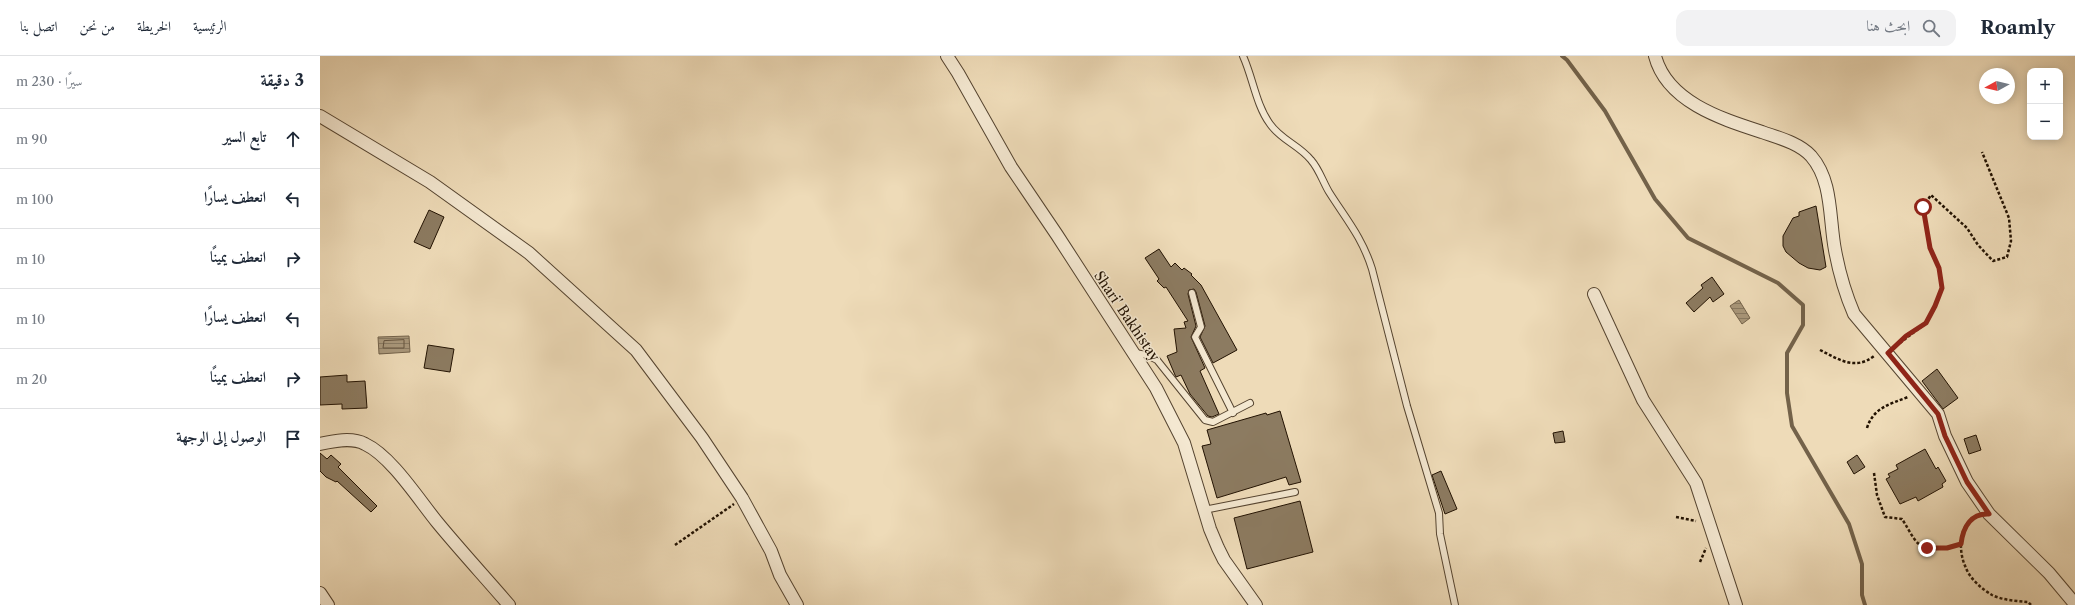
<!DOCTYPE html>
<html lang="ar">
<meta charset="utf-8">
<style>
body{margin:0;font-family:"Libre Caslon Text",Amiri,serif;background:#f2f2f3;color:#1f2937;direction:rtl}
.controls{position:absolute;right:12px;top:12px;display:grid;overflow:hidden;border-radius:8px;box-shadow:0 2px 10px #0003}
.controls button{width:36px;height:36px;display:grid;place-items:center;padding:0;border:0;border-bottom:1px solid #e0e1e3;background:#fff;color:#1f2937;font:20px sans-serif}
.compass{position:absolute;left:1659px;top:12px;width:36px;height:36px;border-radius:50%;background:#fff;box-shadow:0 2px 10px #0003;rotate:262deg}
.stop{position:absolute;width:12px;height:12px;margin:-9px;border:3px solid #8f2418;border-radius:50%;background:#fff}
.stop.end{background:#8f2418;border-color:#fff;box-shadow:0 1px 4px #0008}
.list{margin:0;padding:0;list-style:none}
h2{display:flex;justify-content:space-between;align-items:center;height:52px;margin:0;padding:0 16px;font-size:17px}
h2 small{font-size:13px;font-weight:400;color:#747a83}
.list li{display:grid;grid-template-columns:26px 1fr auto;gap:12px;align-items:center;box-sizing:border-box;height:60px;padding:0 16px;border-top:1px solid #e0e1e3}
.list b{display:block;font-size:15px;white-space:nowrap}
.list em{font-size:13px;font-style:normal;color:#747a83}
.icon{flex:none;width:22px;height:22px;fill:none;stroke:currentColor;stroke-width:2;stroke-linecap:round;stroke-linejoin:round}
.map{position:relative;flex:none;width:1755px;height:549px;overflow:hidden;direction:ltr}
header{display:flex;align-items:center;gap:24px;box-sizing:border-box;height:56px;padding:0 20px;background:#fff;border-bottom:1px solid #e0e1e3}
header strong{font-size:19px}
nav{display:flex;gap:22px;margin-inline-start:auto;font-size:14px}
.search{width:280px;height:36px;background:#f2f2f3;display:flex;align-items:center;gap:10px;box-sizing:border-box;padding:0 14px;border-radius:12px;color:#747a83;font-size:15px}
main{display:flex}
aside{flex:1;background:#fff}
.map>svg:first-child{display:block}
.water{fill:url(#water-rules);stroke:#73624a}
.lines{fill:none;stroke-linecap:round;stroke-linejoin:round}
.shore{stroke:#66543e;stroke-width:1}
.stream{stroke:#73624a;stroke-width:4}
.building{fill:#8c7b61;stroke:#221202}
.lane-casing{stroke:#554430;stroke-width:8}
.street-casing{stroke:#554430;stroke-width:14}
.path{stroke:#221202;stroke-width:2.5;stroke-dasharray:3 2;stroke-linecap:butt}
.lane{stroke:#f4e8d1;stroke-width:6}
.street{stroke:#f4e8d1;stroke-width:12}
.route{stroke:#8f2418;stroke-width:5}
.labels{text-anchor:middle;stroke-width:3;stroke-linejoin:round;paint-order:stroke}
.street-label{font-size:14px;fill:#221202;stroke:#f4e8d1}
</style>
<header>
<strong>Roamly</strong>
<div class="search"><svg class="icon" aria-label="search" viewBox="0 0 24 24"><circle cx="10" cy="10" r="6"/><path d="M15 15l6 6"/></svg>ابحث هنا</div>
<nav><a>الرئيسية</a><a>الخريطة</a><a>من نحن</a><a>اتصل بنا</a></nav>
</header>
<main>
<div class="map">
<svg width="1755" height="549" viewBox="0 0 1755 549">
<defs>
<pattern id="water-rules" width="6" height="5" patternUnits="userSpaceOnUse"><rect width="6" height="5" fill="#a9977a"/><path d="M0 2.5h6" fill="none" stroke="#897a62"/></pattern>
</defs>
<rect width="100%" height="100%" fill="#eedbb8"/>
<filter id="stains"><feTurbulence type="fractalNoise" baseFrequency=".005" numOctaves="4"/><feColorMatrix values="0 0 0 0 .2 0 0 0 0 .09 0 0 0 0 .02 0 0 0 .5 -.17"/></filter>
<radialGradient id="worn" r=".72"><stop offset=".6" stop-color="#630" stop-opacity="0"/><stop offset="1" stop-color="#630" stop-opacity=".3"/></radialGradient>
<g class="water">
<polygon points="1419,244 1430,262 1422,268 1410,250"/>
<polygon points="89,280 90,296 59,298 58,281"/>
</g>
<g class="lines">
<polygon class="shore" points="84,284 84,292 63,292 64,285"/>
<polyline class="stream" points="1242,0 1247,4 1285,55 1335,143 1368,182 1458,227 1483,249 1483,269 1467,297 1467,337 1472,370 1529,468 1542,508 1542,539 1545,549"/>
</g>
<g class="building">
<polygon points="1496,150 1506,211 1500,214 1488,212 1479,207 1466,196 1463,190 1463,180 1473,162 1479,160 1479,156"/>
<polygon points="109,154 124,161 110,193 94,186"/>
<polygon points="839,193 851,211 855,207 862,214 864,212 872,218 871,219 881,229 917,294 893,307 880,281 885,270 876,236 874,233 869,234 868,238 876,270 871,281 885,312 880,315 899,358 892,361 888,360 870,338 861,319 856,321 855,319 847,300 857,296 854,273 866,272 864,266 868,265 846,231 844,232 837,225 839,223 825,202"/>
<polygon points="1392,221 1404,238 1393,246 1390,241 1374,256 1366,247 1383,232 1381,229"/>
<polygon points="108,289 134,293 130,316 104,312"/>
<polygon points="1617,313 1638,342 1623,353 1602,325"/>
<polygon points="27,319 27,326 45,325 47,352 22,353 22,348 0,349 0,321"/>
<polygon points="960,355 981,426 969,429 966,421 897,442 882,390 891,388 887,374 946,357 947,359"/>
<polygon points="1243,375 1245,386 1235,387 1233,377"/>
<polygon points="1656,379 1661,394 1649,398 1644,383"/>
<polygon points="1605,393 1616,413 1618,411 1626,425 1622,428 1623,431 1598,445 1596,441 1580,448 1566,423 1570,421 1568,418 1578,413 1576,409"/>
<polygon points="0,397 7,403 11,399 21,408 18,411 57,450 51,456 17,425 16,426 6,421 0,415"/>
<polygon points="1537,399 1545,411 1534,418 1527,406"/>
<polygon points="1121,415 1137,453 1125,458 1112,419"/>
<polygon points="980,445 993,496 927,513 914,462"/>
</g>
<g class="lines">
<defs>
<g id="lane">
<path d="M923 0C933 22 936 49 950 68 961 84 979 89 991 104 999 113 1003 126 1009 136 1026 163 1042 181 1052 213L1087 350 1119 457 1120 478 1135 549"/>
<polyline points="872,237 881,271 875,281 913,357"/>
<polyline points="815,297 827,299 837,304 885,364 893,366 930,347"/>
<polyline points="884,454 975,436"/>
</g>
<g id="street">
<polyline points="627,0 638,17 691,111 737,179 836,332 864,387 890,473 898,492 904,504 936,549"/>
<path d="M1335 0C1347 46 1402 63 1442 76 1459 82 1479 87 1491 100 1513 125 1509 163 1515 194 1519 216 1525 237 1534 258L1618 358 1625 380 1647 426 1669 458 1729 517 1755 548"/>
<polyline points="0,60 110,126 209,197 316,294 382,382 422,442 451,495 460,519 477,549"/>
<polyline points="1274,238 1323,344 1376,427 1416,549"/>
<path d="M0 388C13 385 32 381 45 388 71 400 99 444 117 466 140 494 165 521 189 549"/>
<polyline points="0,537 8,549"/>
</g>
</defs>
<use href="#lane" class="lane-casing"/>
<use href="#street" class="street-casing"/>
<g class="path">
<polyline points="1576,290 1606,267 1615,250 1622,232 1619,212 1610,192 1603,151 1611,139 1647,172 1658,189 1673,205 1687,201 1691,185 1689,162 1662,96"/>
<path d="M1500 294C1518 303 1535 315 1554 300"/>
<path d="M1547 372C1553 352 1570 348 1588 341"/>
<path d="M1554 417 1557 439 1565 461 1582 463C1587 470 1593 484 1600 489 1610 497 1630 491 1641 488"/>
<path d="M1657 460C1638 468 1638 496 1646 512 1650 523 1662 533 1672 539 1682 544 1696 545 1708 546L1711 549"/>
<polyline points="1356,461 1376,465"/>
<polyline points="355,489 414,448"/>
<polyline points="1380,506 1386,492"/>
</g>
<use href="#lane" class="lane"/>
<use href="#street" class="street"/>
</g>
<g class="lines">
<path class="route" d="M1603 151 1610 192 1619 212 1622 232 1615 250 1606 267 1586 280 1568 297 1618 358 1625 380 1647 426 1669 458C1651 457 1643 471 1641 488L1627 492H1607"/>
</g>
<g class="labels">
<g class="street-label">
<text transform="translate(807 260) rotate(56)" y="5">Shari' Bakhistay</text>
</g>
</g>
<rect width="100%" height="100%" filter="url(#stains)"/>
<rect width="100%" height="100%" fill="url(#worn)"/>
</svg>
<div class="controls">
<button>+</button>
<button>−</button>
</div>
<svg class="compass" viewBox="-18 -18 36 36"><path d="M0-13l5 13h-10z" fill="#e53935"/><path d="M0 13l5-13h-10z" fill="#747a83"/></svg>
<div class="stop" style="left:1603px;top:151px"></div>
<div class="stop end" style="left:1607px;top:492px"></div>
</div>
<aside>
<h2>3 دقيقة<small>سيرًا · 230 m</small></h2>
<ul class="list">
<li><svg class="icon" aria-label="ahead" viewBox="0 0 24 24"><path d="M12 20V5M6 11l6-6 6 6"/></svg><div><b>تابع السير</b></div><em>90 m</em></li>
<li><svg class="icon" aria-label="left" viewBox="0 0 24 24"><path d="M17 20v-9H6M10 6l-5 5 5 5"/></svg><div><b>انعطف يسارًا</b></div><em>100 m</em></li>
<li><svg class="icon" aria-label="right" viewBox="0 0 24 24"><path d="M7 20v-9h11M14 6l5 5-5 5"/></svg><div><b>انعطف يمينًا</b></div><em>10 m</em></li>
<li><svg class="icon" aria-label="left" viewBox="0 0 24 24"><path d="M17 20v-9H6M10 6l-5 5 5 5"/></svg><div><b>انعطف يسارًا</b></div><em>10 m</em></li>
<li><svg class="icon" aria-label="right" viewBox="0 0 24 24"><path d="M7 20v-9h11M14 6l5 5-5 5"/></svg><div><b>انعطف يمينًا</b></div><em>20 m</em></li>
<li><svg class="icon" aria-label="arrive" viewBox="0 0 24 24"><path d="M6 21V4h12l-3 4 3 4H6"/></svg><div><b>الوصول إلى الوجهة</b></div></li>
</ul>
</aside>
</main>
